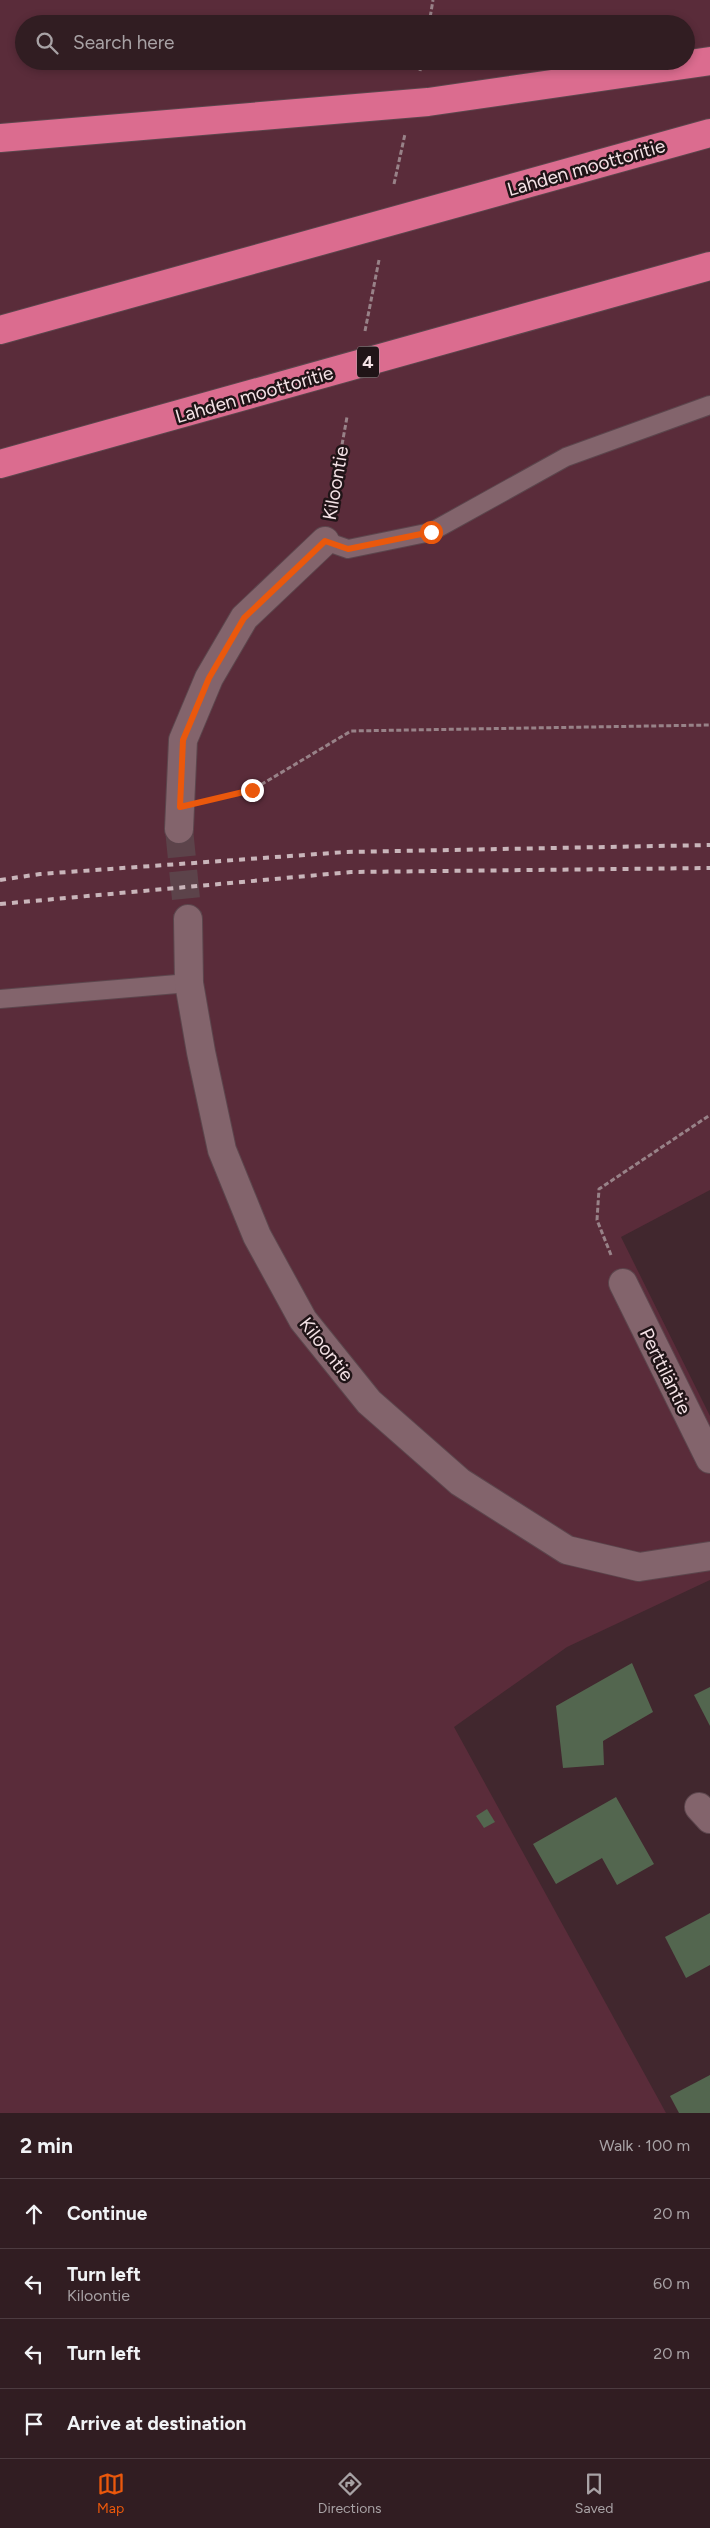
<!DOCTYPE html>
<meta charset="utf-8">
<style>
body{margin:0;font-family:Figtree,sans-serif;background:#3d2a2f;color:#f1f3f6}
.stop{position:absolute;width:15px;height:15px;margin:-11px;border:4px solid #ea580c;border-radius:50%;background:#fff}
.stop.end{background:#ea580c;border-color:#fff;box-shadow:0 1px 5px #0008}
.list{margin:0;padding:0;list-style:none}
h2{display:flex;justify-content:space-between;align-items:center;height:65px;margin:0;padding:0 20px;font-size:21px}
h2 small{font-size:16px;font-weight:400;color:#a8a2a5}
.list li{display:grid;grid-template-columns:32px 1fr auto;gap:15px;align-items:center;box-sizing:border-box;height:70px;padding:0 20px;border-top:1px solid #4c3b40}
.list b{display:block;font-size:19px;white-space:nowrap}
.list p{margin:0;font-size:16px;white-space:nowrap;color:#a8a2a5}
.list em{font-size:16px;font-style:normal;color:#a8a2a5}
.icon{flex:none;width:28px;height:28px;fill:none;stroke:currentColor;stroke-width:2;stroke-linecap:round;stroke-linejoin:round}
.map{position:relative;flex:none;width:710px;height:2113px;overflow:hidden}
.search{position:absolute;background:#311d22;box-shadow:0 2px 8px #0003;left:15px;right:15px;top:15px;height:55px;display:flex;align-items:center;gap:12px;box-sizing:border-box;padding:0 18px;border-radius:28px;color:#a8a2a5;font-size:19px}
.sheet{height:345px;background:#311d22}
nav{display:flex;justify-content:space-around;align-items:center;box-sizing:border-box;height:70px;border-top:1px solid #4c3b40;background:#311d22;font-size:14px;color:#a8a2a5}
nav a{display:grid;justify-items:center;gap:2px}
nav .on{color:#ea580c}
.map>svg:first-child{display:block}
.green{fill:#5a2c3a;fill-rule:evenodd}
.building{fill:#53664f}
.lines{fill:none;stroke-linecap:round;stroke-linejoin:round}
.street-tunnel{stroke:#5c434a;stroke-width:28;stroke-dasharray:28 14;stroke-linecap:butt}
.lane-casing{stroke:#5c464d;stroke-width:20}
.street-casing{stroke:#5c464d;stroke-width:30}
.highway-casing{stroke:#5c464d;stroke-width:30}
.path{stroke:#988288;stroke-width:3;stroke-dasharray:5 2.5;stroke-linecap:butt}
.lane{stroke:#83646c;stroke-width:18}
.street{stroke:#83646c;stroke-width:28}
.highway{stroke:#db6c8f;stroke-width:28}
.rail{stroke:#c9b5ba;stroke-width:4;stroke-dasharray:6 6;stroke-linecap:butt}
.route{stroke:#ea580c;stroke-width:6}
.labels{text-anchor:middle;stroke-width:5;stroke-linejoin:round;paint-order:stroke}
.shield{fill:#201417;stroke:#b4a4a8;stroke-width:1}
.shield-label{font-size:18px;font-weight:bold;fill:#f4e2e6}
.street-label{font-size:19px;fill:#f4e2e6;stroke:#201417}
</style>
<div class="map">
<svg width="710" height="2113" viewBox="0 0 710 2113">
<rect width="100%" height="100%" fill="#41272e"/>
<path class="green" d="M0 0H710V1190L621 1237 710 1416V1580L567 1647 454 1727 666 2113H0ZM24 24H686V61H24Z"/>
<g class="building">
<polygon points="632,1663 653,1712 603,1741 604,1765 563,1768 556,1706"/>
<polygon points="710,1687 710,1726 694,1695"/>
<polygon points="616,1797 654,1864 617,1885 602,1858 556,1884 533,1844"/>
<polygon points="487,1809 495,1822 484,1828 476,1816"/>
<polygon points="710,1913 710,1965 686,1978 665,1937"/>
<polygon points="710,2075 710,2113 679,2113 670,2096"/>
</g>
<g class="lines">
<polyline class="street-tunnel" points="179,829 188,919"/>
<defs>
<g id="lane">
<polyline points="325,541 348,549 431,532 566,457 710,405"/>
<polyline points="0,999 189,983"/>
</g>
<g id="street">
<polyline points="179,829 183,740 209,678 244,618 325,541"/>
<polyline points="188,919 189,983 201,1052 222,1150 257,1236 303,1320 369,1402 460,1482 567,1550 639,1567 710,1556"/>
<polyline points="623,1283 710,1459"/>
<polyline points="699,1807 710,1819"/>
</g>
<g id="highway">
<polyline points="0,138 428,102 710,61"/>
<polyline points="0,330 710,133"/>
<polyline points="0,464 710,266"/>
</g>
</defs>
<use href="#lane" class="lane-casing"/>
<use href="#street" class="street-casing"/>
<use href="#highway" class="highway-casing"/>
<g class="path">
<polyline points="429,24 433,0"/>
<polyline points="420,71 422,61"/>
<polyline points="394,184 405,134"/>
<polyline points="365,331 379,260"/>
<polyline points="330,511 347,417"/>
<polyline points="211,799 252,790 351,731 710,725"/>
<polyline points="611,1255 597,1220 599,1189 710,1115"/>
</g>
<use href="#lane" class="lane"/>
<use href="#street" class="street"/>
<use href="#highway" class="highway"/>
<g class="rail">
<polyline points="0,880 40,874 346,852 710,845"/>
<polyline points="0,904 351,872 710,868"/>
</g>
</g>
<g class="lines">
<polyline class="route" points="252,790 180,807 183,740 209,678 244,618 325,541 348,549 431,532"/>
</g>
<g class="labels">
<rect class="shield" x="357" y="346.5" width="22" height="31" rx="4"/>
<g class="shield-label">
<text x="368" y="368">4</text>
</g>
<g class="street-label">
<text transform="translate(586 167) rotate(-16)" y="7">Lahden moottoritie</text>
<text transform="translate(254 394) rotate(-16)" y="7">Lahden moottoritie</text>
<text transform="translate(335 483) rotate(-80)" y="7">Kiloontie</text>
<text transform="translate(327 1349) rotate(52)" y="7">Kiloontie</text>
<text transform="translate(666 1371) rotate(64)" y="7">Perttiläntie</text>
</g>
</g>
</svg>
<div class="stop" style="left:431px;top:532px"></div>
<div class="stop end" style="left:252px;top:790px"></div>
<div class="search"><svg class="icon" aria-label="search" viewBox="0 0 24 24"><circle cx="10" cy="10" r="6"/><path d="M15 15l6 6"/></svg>Search here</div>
</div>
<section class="sheet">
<h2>2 min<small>Walk · 100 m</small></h2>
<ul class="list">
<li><svg class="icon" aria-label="ahead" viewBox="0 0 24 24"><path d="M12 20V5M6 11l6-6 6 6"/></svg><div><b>Continue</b></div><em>20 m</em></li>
<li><svg class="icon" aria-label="left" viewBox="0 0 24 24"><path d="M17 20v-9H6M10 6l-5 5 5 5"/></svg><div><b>Turn left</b><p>Kiloontie</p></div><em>60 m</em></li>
<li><svg class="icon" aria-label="left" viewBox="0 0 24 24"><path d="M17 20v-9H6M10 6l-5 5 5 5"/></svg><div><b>Turn left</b></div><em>20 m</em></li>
<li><svg class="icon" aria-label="arrive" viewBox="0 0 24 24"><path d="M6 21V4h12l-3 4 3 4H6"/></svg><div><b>Arrive at destination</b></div></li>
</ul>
</section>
<nav>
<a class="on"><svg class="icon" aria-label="map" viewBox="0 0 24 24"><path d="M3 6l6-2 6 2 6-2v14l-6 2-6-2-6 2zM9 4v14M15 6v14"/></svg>Map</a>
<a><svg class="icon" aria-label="directions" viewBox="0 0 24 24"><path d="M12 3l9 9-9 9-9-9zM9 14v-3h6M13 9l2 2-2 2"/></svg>Directions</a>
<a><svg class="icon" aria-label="saved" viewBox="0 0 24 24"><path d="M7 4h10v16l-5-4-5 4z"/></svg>Saved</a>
</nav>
